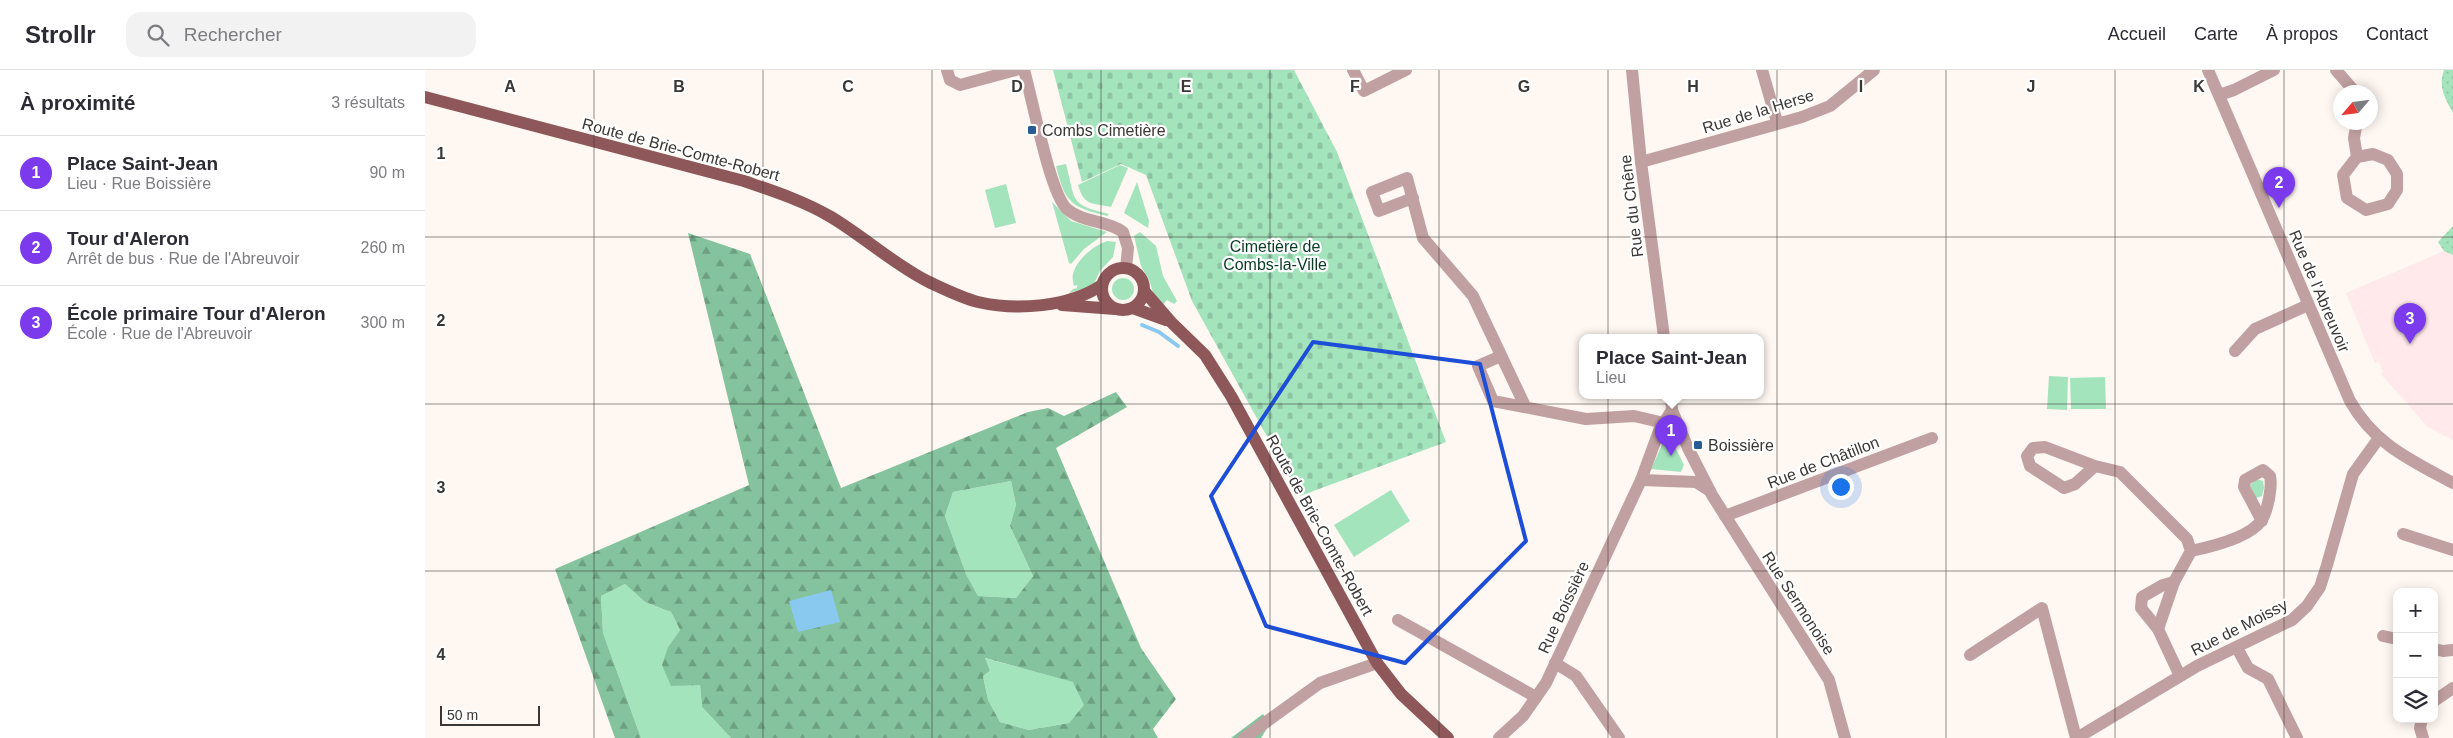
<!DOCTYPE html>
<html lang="fr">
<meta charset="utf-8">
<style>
body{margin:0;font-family:Helvetica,sans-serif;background:#f2f2f3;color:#2b2b33}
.controls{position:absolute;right:15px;bottom:15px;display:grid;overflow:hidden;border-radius:10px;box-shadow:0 2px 12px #0003}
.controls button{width:45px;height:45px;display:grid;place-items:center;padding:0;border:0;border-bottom:1px solid #e1e1e2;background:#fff;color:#2b2b33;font:25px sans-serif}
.compass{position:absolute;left:1908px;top:15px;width:45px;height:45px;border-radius:50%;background:#fff;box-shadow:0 2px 12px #0003;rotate:242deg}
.scale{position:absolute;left:15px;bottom:12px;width:100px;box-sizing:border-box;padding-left:5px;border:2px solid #3a3734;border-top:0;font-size:14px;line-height:18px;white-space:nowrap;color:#3a3734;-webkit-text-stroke:4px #fff;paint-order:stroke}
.you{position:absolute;left:1415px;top:416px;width:18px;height:18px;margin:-12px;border:4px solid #fff;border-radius:50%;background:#1a73e8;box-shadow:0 0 0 8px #1a73e833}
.badge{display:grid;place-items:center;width:32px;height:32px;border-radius:50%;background:#7c3aed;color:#fff;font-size:16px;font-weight:700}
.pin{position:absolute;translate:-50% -41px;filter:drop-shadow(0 1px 2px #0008)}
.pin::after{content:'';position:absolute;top:26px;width:18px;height:15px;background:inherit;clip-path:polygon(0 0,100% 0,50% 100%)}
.popup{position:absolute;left:1154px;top:264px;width:185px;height:65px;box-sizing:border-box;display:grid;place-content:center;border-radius:10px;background:#fff;filter:drop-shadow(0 1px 4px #0005);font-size:16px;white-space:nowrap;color:#7c7c81}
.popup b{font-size:19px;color:#2b2b33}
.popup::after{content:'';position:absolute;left:50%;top:100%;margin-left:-10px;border:10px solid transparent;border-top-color:#fff}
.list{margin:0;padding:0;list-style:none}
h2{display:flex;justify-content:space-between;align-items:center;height:65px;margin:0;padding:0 20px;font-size:21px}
h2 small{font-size:16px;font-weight:400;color:#7c7c81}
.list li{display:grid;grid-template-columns:32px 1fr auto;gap:15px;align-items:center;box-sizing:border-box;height:75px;padding:0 20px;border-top:1px solid #e1e1e2}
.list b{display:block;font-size:19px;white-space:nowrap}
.list p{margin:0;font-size:16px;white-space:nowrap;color:#7c7c81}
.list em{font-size:16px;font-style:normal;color:#7c7c81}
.icon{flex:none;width:28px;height:28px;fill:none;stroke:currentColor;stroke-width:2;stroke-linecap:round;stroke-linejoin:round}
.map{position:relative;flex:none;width:2028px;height:668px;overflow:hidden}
header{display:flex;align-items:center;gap:30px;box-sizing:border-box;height:70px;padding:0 25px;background:#fff;border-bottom:1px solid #e1e1e2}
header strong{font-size:24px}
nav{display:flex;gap:28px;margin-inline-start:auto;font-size:18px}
.search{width:350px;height:45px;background:#f2f2f3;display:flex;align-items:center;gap:12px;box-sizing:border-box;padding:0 18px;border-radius:15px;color:#7c7c81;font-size:19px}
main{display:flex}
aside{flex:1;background:#fff}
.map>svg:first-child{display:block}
.education{fill:#ffe9ea}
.grass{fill:#a4e4bd}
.forest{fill:url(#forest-firs);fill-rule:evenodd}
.cemetery{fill:url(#cemetery-stones)}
.park{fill:url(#park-dots)}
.water{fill:#89c9f0}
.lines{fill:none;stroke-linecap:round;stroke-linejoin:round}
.stream{stroke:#89c9f0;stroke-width:4}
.minor{stroke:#c1a0a1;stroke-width:12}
.major{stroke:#8e575a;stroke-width:12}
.marked{fill:none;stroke:#1d4ed8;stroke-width:4;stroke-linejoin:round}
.grid{fill:none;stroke:#3a3734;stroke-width:1;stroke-opacity:0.55}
.poi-dot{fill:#275d96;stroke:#fff;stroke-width:2}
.labels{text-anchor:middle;stroke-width:4.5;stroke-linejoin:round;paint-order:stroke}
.street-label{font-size:16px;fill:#3a3734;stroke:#fff}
.poi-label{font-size:16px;fill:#3a3734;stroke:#fff;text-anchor:start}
.park-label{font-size:16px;fill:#073b23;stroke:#fff}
.grid-label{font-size:16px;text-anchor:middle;font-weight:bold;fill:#3a3734;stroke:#fff;stroke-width:4.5;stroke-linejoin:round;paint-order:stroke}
</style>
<header>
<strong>Strollr</strong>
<div class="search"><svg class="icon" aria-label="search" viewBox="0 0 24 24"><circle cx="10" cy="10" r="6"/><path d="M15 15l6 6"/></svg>Rechercher</div>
<nav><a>Accueil</a><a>Carte</a><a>À propos</a><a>Contact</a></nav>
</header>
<main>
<aside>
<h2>À proximité<small>3 résultats</small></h2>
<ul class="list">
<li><span class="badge">1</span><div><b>Place Saint-Jean</b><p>Lieu · Rue Boissière</p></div><em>90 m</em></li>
<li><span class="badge">2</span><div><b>Tour d'Aleron</b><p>Arrêt de bus · Rue de l'Abreuvoir</p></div><em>260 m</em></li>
<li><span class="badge">3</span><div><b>École primaire Tour d'Aleron</b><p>École · Rue de l'Abreuvoir</p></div><em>300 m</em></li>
</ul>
</aside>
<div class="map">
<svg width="2028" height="668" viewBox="0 0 2028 668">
<defs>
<pattern id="forest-firs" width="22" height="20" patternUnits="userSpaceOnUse" patternTransform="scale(1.25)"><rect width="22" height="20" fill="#84c39d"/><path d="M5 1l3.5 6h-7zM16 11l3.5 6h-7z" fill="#6d9f81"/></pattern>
<pattern id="cemetery-stones" width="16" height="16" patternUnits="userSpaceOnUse" patternTransform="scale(1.25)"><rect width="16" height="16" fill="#a4e4bd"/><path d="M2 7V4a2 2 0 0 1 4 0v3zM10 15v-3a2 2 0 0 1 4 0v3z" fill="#8ec4a3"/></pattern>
<pattern id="park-dots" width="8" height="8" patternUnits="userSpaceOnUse" patternTransform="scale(1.25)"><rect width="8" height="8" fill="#a4e4bd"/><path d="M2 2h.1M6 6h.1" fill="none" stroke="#8ec4a3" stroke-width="1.8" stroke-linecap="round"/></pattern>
</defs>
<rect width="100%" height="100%" fill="#fef7f2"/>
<polygon class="education" points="2019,181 2028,185 2028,370 2003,357 1956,304 1958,302 1954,292 1950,293 1921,223"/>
<g class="grass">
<path d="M641 94C651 132 644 134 684 144L682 146C646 137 640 133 631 96Z"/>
<path d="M695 95 703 98 686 137C667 133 659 136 653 115Z"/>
<polygon points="712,112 724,151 723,158 699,143"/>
<polygon points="581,114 591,153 570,158 560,120"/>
<polygon points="627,132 646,151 682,162 659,179 646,194 644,193"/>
<polygon points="715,162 731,176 738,206 752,231 749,234 742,230 738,235 729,225 724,210 716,196 709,166"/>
<path d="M682 171 691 172 688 187 675 201 668 216 644 223 648 219 652 218V215L649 216C648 212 647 207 648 204 652 189 668 176 682 171Z"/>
<circle cx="698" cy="219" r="11"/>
<polygon points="1624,306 1643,307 1642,340 1622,339"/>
<polygon points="1680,307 1681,339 1646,339 1645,308"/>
<polygon points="1240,368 1246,369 1259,395 1256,402 1226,399"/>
<polygon points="1832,409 1838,411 1839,418 1837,426 1831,428 1825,415"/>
<polygon points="586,411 591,435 585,456 608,506 591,528 553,526 541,504 520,446 528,422"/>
<polygon points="966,420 985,451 929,487 909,455"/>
<polygon points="200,514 220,532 246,542 255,560 243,577 275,615 277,637 306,668 216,668 178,563 176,526"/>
<polygon points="559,588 649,612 660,635 644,653 604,660 575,652 563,630 558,606 565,601"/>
</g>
<g class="forest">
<path d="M263 163 325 184 416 418 603 342 623 338 639 346 691 322 702 337 631 378 716 578 751 629 728 659 733 668H306L277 637 275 615 246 616 237 595 243 577 255 560 246 542 220 532 200 514 176 526 178 563 216 668H190L130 499 324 415ZM586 411 591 435 585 456 608 506 591 528 553 526 541 504 520 446 528 422ZM560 588 648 612 659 635 644 653 604 660 575 652 563 630 558 606 565 601Z"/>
<polygon points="838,644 844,655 836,668 806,668"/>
</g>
<polygon class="cemetery" points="628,0 869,0 912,82 1021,372 875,426 767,231 721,105 696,94 657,112"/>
<g class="park">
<path d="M2019 0H2028V43C2020 28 2013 17 2019 0Z"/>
<polygon points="2028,156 2028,185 2019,181 2013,172"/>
</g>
<polygon class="water" points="406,520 415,552 373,562 364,531"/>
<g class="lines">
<polyline class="stream" points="717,255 734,262 753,276"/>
<g class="minor">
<polyline points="522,0 525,10 535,15 591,0"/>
<path d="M599 0C607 27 625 124 642 139 658 153 682 150 698 162L703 178 701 198"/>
<polyline points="928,0 939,21 981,0"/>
<polyline points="1207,0 1216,92 1239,267"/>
<polyline points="1337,0 1352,52"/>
<path d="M1783 0 1925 331C1950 375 1986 390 2028 413"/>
<polyline points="1911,0 1930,22"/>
<polyline points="1794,25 1809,20 1849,0"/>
<polyline points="1932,52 1929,68 1932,87 1918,105 1922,128 1941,140 1963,134 1972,120 1972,104 1963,90 1948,84 1932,87"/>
<polyline points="1216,92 1377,47 1405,36 1449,0"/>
<polyline points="988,128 954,141 947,122 982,108 998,168 1048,226 1100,336"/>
<polyline points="1810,281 1830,259 1883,235"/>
<polyline points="1076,286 1053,296 1068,331 1161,349 1209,346 1239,353"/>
<polyline points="1246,325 1247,340 1263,378 1287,425 1404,610 1420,668"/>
<polyline points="1670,396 1650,414 1639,418 1605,396 1602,386 1608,378 1620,377 1670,396 1695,402 1762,469 1766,481 1749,512 1733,559"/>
<polyline points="1216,410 1271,412 1285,421"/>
<polyline points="1300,446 1507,368"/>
<polyline points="1978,464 2028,480"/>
<path d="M1766 481C1785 477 1824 468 1836 451 1841 445 1842 436 1844 429 1845 421 1847 414 1845 406L1838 400 1820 410 1819 417 1837 451"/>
<polyline points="1749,512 1738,515 1717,527 1716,538 1733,559 1755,606"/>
<polyline points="973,550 1111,627"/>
<polyline points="1958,566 1972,569"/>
<polyline points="1812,578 1823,598 1843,609 1872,668"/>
<polyline points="2009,579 2018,581 2028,580"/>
<polyline points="1545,585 1617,538 1651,668"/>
<polyline points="1130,593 1151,606 1194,668"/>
<polyline points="2009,631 2028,618"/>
<polyline points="1997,649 1995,658 1998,668"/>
<polyline points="819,668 895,613 952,593"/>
<polyline points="1074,668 1098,646 1121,613 1216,410 1234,361 1247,340"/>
<polyline points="1652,668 1772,596 1867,550 1882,536 1895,517 1902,495 1928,404 1954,368"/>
</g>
<g class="major">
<path d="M0 27 319 111C348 121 379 131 406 147 438 166 471 196 504 212 519 219 537 228 553 232 592 241 644 237 677 215"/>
<circle cx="698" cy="219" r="21"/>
<polyline points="720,222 746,252 780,285 806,326 952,593 976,624 1023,668"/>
<polyline points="637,235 690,239"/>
<polyline points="708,238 741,250"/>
</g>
</g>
<path class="marked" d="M888 272 1055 294 1101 471 980 593 841 556 786 426Z"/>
<path class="grid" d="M169 0V668M338 0V668M507 0V668M676 0V668M845 0V668M1014 0V668M1183 0V668M1352 0V668M1521 0V668M1690 0V668M1859 0V668M0 167H2028M0 334H2028M0 501H2028"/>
<g class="poi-dot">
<rect x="602" y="55" width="10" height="10" rx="2.5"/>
<rect x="1268" y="370" width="10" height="10" rx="2.5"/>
</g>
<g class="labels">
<g class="street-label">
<text transform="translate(1333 41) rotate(-17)" y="6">Rue de la Herse</text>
<text transform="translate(256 79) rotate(15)" y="6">Route de Brie-Comte-Robert</text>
<text transform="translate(1206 136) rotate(-97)" y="6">Rue du Chêne</text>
<text transform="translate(1895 221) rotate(67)" y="6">Rue de l'Abreuvoir</text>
<text transform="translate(1398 392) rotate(-21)" y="6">Rue de Châtillon</text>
<text transform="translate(895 455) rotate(61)" y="6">Route de Brie-Comte-Robert</text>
<text transform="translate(1374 533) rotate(57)" y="6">Rue Sermonoise</text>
<text transform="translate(1138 537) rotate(-65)" y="6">Rue Boissière</text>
<text transform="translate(1814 557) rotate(-27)" y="6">Rue de Moissy</text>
</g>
<g class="poi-label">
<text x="617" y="66">Combs Cimetière</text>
<text x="1283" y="381">Boissière</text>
</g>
<g class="park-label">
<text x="850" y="182">Cimetière de<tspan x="850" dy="18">Combs-la-Ville</tspan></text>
</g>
</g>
<g class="grid-label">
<text x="85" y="22">A</text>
<text x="254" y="22">B</text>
<text x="423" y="22">C</text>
<text x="592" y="22">D</text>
<text x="761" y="22">E</text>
<text x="930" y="22">F</text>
<text x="1099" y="22">G</text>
<text x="1268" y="22">H</text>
<text x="1436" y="22">I</text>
<text x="1606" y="22">J</text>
<text x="1774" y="22">K</text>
<text x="16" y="89">1</text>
<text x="16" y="256">2</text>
<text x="16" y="423">3</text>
<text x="16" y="590">4</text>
</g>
</svg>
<div class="controls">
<button>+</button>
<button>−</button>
<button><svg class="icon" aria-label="layers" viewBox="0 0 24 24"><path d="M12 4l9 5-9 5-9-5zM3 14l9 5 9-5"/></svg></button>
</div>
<svg class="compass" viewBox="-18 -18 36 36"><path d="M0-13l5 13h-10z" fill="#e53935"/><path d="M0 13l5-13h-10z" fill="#7c7c81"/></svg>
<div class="scale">50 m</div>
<div class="you"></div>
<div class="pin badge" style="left:1246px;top:386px">1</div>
<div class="popup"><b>Place Saint-Jean</b>Lieu</div>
<div class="pin badge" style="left:1854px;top:138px">2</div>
<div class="pin badge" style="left:1985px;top:274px">3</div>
</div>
</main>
